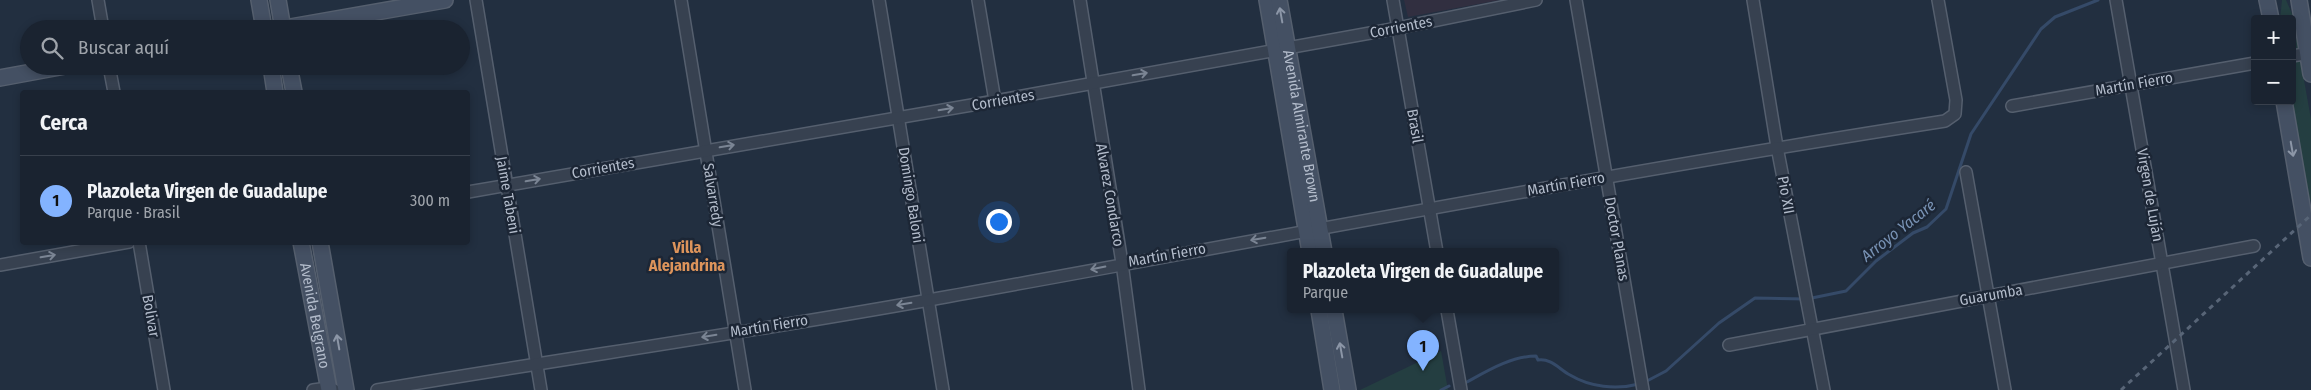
<!DOCTYPE html>
<html lang="es">
<meta charset="utf-8">
<style>
body{margin:0;font-family:"Fira Sans Condensed",sans-serif;background:#272f3c;color:#f1f3f6}
.controls{position:absolute;right:15px;top:15px;display:grid;overflow:hidden;border-radius:5px;box-shadow:0 2px 8px #0003}
.controls button{width:45px;height:45px;display:grid;place-items:center;padding:0;border:0;border-bottom:1px solid #38404c;background:#1a2330;color:#f1f3f6;font:25px sans-serif}
.you{position:absolute;left:998px;top:221px;width:18px;height:18px;margin:-12px;border:4px solid #fff;border-radius:50%;background:#1a73e8;box-shadow:0 0 0 8px #1a73e833}
.badge{display:grid;place-items:center;width:32px;height:32px;border-radius:50%;background:#83b3ff;color:#111;font-size:16px;font-weight:700}
.pin{position:absolute;translate:-50% -41px;filter:drop-shadow(0 1px 2px #0008)}
.pin::after{content:'';position:absolute;top:26px;width:18px;height:15px;background:inherit;clip-path:polygon(0 0,100% 0,50% 100%)}
.popup{position:absolute;left:1287px;top:248px;width:272px;height:65px;box-sizing:border-box;display:grid;place-content:center;border-radius:5px;background:#1a2330;filter:drop-shadow(0 1px 4px #0005);font-size:16px;white-space:nowrap;color:#9fa4ab}
.popup b{font-size:19px;color:#f1f3f6}
.popup::after{content:'';position:absolute;left:50%;top:100%;margin-left:-10px;border:10px solid transparent;border-top-color:#1a2330}
.list{margin:0;padding:0;list-style:none}
h2{display:flex;justify-content:space-between;align-items:center;height:65px;margin:0;padding:0 20px;font-size:21px}
h2 small{font-size:16px;font-weight:400;color:#9fa4ab}
.list li{display:grid;grid-template-columns:32px 1fr auto;gap:15px;align-items:center;box-sizing:border-box;height:90px;padding:0 20px;border-top:1px solid #38404c}
.list b{display:block;font-size:19px;white-space:nowrap}
.list p{margin:0;font-size:16px;white-space:nowrap;color:#9fa4ab}
.list em{font-size:16px;font-style:normal;color:#9fa4ab}
.icon{flex:none;width:28px;height:28px;fill:none;stroke:currentColor;stroke-width:2;stroke-linecap:round;stroke-linejoin:round}
.map{position:relative;flex:none;width:2311px;height:390px;overflow:hidden}
.search{position:absolute;background:#1a2330;box-shadow:0 2px 8px #0003;left:20px;top:20px;width:450px;height:55px;display:flex;align-items:center;gap:12px;box-sizing:border-box;padding:0 18px;border-radius:28px;color:#9fa4ab;font-size:19px}
.panel{position:absolute;background:#1a2330;box-shadow:0 2px 8px #0003;left:20px;top:90px;width:450px;height:155px;border-radius:5px}
.map>svg:first-child{display:block}
.medical{fill:#312f40}
.green{fill:#243e41}
.lines{fill:none;stroke-linecap:round;stroke-linejoin:round}
.stream{stroke:#354a68;stroke-width:3}
.street-casing{stroke:#555f6e;stroke-width:14}
.secondary-casing{stroke:#555f6e;stroke-width:18}
.street{stroke:#374150;stroke-width:11}
.secondary{stroke:#445063;stroke-width:15}
.rail{stroke:#586577;stroke-width:3;stroke-dasharray:5 5;stroke-linecap:butt}
.oneway{stroke:#8c96a7}
.oneway2{stroke:#7b8594}
.labels{text-anchor:middle;stroke-width:5;stroke-linejoin:round;paint-order:stroke}
.street-label{font-size:15px;fill:#b3bccb;stroke:#1c2635}
.water-label{font-size:16px;font-style:italic;fill:#7892b4;stroke:#1c2635}
.neighbourhood-label{font-size:16px;font-weight:bold;fill:#dd945b;stroke:#1c2635}
</style>
<div class="map">
<svg width="2311" height="390" viewBox="0 0 2311 390">
<rect width="100%" height="100%" fill="#222f40"/>
<polygon class="medical" points="1404,0 1500,0 1408,17"/>
<g class="green">
<polygon points="2282,0 2286,0 2293,16 2301,48 2292,50 2292,19 2280,19"/>
<polygon points="2300,58 2311,119 2311,200 2307,204 2288,101 2292,101 2292,60"/>
<polygon points="1441,351 1448,390 1360,390"/>
</g>
<g class="lines">
<g class="stream">
<path d="M1467 382C1487 371 1512 356 1536 356L1538 360C1551 358 1559 369 1570 375 1590 387 1616 390 1639 384"/>
<polyline points="1645,382 1666,371 1719,323 1755,298 1807,299 1846,291 1876,261 1913,233 1927,227 1946,209 1971,134 2041,29 2055,17 2098,0"/>
<polyline points="1441,390 1449,386"/>
</g>
<defs>
<g id="street">
<polyline points="98,0 103,29"/>
<polyline points="476,0 541,390"/>
<polyline points="681,0 745,390"/>
<polyline points="879,0 943,390"/>
<polyline points="978,0 995,101"/>
<polyline points="1080,0 1122,263 1139,390"/>
<polyline points="1393,0 1437,252"/>
<polyline points="1576,0 1643,390"/>
<polyline points="1753,0 1777,147 1824,390"/>
<polyline points="2116,0 2184,390"/>
<polyline points="2292,56 2311,53"/>
<polyline points="109,66 114,92"/>
<polyline points="2012,106 2255,63"/>
<polyline points="1966,172 2005,390"/>
<polyline points="468,192 995,101 1398,28 1536,0"/>
<polyline points="139,242 164,390"/>
<polyline points="0,265 129,242"/>
<polyline points="1447,310 1461,390"/>
<polyline points="1729,345 2254,246"/>
<polyline points="313,390 328,388 334,390"/>
<path d="M377 390C561 359 746 333 929 300 1268 239 1605 174 1945 121L1955 114 1956 100 1938 0"/>
</g>
<g id="secondary">
<polyline points="259,0 264,29"/>
<polyline points="278,0 283,29"/>
<polyline points="1267,0 1310,252"/>
<path id="s1" d="M1279 0 1324 252"/>
<polyline points="2267,0 2271,19"/>
<polyline points="2299,0 2311,74"/>
<polyline points="279,29 445,0"/>
<polyline points="271,66 275,92"/>
<polyline points="289,66 294,92"/>
<polyline points="0,78 65,66"/>
<polyline points="2284,101 2311,258"/>
<path id="s2" d="M301 242 329 390"/>
<polyline points="320,242 346,390"/>
<polyline points="1319,310 1332,390"/>
<polyline points="1334,310 1348,390"/>
</g>
</defs>
<use href="#street" class="street-casing"/>
<use href="#secondary" class="secondary-casing"/>
<use href="#street" class="street"/>
<use href="#secondary" class="secondary"/>
<polyline class="rail" points="2121,390 2311,215"/>
</g>
<defs><path id="oneway-shaft" d="M-6 0H5M1.5-3L5.5 0L1.5 3" fill="none" stroke-width="1.6" stroke-linecap="round" stroke-linejoin="round" transform="scale(1.25)"/></defs>
<g class="oneway">
<use href="#oneway-shaft" transform="translate(1281 15) rotate(-100)"/>
<use href="#oneway-shaft" transform="translate(2292 149) rotate(80)"/>
<use href="#oneway-shaft" transform="translate(338 342) rotate(-100)"/>
<use href="#oneway-shaft" transform="translate(1341 350) rotate(-100)"/>
</g>
<g class="oneway2">
<use href="#oneway-shaft" transform="translate(1140 74) rotate(-10)"/>
<use href="#oneway-shaft" transform="translate(946 109) rotate(-9)"/>
<use href="#oneway-shaft" transform="translate(727 146) rotate(-10)"/>
<use href="#oneway-shaft" transform="translate(533 180) rotate(-10)"/>
<use href="#oneway-shaft" transform="translate(1258 239) rotate(170)"/>
<use href="#oneway-shaft" transform="translate(48 256) rotate(-10)"/>
<use href="#oneway-shaft" transform="translate(1098 268) rotate(169)"/>
<use href="#oneway-shaft" transform="translate(904 304) rotate(171)"/>
<use href="#oneway-shaft" transform="translate(709 336) rotate(171)"/>
</g>
<g class="labels">
<g class="street-label">
<text transform="translate(1401 27) rotate(-11)" y="5">Corrientes</text>
<text transform="translate(2134 84) rotate(-10)" y="5">Martín Fierro</text>
<text transform="translate(1003 100) rotate(-10)" y="5">Corrientes</text>
<text dy="5" stroke="none"><textPath href="#s1" startOffset="128">Avenida Almirante Brown</textPath></text>
<text transform="translate(1415 126) rotate(80)" y="5">Brasil</text>
<text transform="translate(603 168) rotate(-10)" y="5">Corrientes</text>
<text transform="translate(1566 184) rotate(-10)" y="5">Martín Fierro</text>
<text transform="translate(508 195) rotate(80)" y="5">Jaime Tabeni</text>
<text transform="translate(713 195) rotate(81)" y="5">Salvarredy</text>
<text transform="translate(911 195) rotate(81)" y="5">Domingo Baloni</text>
<text transform="translate(1110 195) rotate(80)" y="5">Alvarez Condarco</text>
<text transform="translate(1786 195) rotate(80)" y="5">Pio XII</text>
<text transform="translate(2150 195) rotate(80)" y="5">Virgen de Luján</text>
<text transform="translate(1617 239) rotate(80)" y="5">Doctor Planas</text>
<text transform="translate(1167 255) rotate(-10)" y="5">Martín Fierro</text>
<text transform="translate(1991 295) rotate(-10)" y="5">Guarumba</text>
<text transform="translate(151 316) rotate(80)" y="5">Bolivar</text>
<text dy="5" stroke="none"><textPath href="#s2" startOffset="75">Avenida Belgrano</textPath></text>
<text transform="translate(769 326) rotate(-9)" y="5">Martín Fierro</text>
</g>
<g class="water-label">
<text transform="translate(1898 230) rotate(-38)" y="6">Arroyo Yacaré</text>
</g>
<g class="neighbourhood-label">
<text x="687" y="253">Villa<tspan x="687" dy="18">Alejandrina</tspan></text>
</g>
</g>
</svg>
<div class="controls">
<button>+</button>
<button>−</button>
</div>
<div class="you"></div>
<div class="pin badge" style="left:1423px;top:371px">1</div>
<div class="popup"><b>Plazoleta Virgen de Guadalupe</b>Parque</div>
<div class="search"><svg class="icon" aria-label="search" viewBox="0 0 24 24"><circle cx="10" cy="10" r="6"/><path d="M15 15l6 6"/></svg>Buscar aquí</div>
<section class="panel">
<h2>Cerca<small></small></h2>
<ul class="list">
<li><span class="badge">1</span><div><b>Plazoleta Virgen de Guadalupe</b><p>Parque · Brasil</p></div><em>300 m</em></li>
</ul>
</section>
</div>
